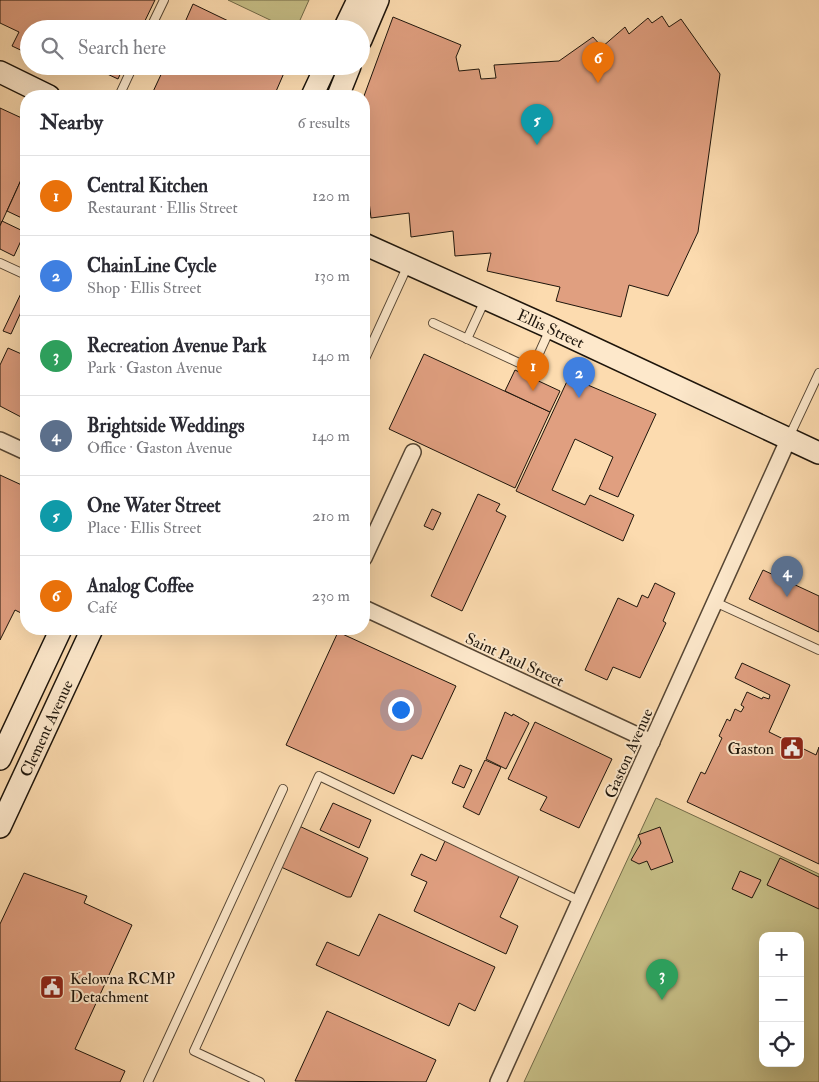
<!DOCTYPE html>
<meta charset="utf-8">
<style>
body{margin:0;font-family:"IM FELL Double Pica",serif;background:#f2f2f3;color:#2b2b33}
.controls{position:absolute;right:15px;bottom:15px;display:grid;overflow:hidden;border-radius:10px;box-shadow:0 5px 20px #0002}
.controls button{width:45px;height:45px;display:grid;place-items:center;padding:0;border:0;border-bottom:1px solid #e1e1e2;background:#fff;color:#2b2b33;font:25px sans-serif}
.you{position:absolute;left:400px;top:709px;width:18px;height:18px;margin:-12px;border:4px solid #fff;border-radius:50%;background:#1a73e8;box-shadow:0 0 0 8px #1a73e833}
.badge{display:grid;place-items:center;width:32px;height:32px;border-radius:50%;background:#0b8043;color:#fff;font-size:16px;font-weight:700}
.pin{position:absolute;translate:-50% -41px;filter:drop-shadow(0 1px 2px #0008)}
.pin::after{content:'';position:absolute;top:26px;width:18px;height:15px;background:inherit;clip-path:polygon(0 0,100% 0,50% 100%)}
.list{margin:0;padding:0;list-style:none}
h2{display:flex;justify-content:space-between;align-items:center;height:65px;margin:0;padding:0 20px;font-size:21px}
h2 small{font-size:16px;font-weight:400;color:#7c7c81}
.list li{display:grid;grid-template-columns:32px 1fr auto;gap:15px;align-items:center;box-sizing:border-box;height:80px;padding:0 20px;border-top:1px solid #e1e1e2}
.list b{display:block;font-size:19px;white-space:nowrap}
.list p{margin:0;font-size:16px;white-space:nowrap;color:#7c7c81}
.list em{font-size:16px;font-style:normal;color:#7c7c81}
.icon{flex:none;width:28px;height:28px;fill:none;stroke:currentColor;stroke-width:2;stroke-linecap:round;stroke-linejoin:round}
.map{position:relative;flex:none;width:819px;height:1082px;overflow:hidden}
.search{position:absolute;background:#fff;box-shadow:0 5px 20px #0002;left:20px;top:20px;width:350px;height:55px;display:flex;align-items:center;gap:12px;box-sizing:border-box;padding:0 18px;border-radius:28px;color:#7c7c81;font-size:19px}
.panel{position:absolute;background:#fff;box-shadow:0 5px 20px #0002;left:20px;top:90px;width:350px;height:545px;border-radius:20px}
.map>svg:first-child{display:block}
.green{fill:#c6be86;stroke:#726a48;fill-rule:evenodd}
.building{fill:#e09f80;stroke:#1e150b}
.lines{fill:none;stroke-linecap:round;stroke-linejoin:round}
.lane-casing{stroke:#564634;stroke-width:10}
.street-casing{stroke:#564634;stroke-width:18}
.secondary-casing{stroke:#1e150b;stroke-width:24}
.lane{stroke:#fde8cb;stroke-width:8}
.street{stroke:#fde8cb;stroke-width:15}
.secondary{stroke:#fde8cb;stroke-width:21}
.labels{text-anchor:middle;stroke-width:4;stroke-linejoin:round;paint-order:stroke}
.street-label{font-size:16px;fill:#1e150b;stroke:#fde8cb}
.poi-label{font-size:16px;fill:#1e150b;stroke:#fde8cb;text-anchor:end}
</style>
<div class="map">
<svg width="819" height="1082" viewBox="0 0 819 1082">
<rect width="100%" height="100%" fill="#fcdbaf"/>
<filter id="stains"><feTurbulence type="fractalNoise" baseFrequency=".004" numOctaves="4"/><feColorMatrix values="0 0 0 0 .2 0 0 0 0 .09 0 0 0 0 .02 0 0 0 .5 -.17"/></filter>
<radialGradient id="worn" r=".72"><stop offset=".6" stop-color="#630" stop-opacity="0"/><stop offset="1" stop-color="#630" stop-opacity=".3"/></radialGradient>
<g class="green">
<polygon points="228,0 309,0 296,29 289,29"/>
<path d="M656 798 819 874V1082H524ZM763 936H800V1063H763Z"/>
</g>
<g class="building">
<polygon points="0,0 155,0 141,29 29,29 29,54 12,46 19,32 0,23"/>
<polygon points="193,4 245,29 182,29"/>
<polygon points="662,16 669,27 681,19 720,74 698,232 668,296 629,285 621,317 556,301 560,287 487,271 491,253 455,256 453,231 411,237 409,213 371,218 368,193 364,193 364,96 393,17 461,45 456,57 459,71 479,69 481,79 496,78 494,65 559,61 593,37 602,47 625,27 629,34 648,18 652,23"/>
<polygon points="90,66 124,66 118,79"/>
<polygon points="165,66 287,66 274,96 151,96"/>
<polygon points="0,108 26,120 26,169 0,226"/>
<polygon points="26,169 26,220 7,211"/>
<polygon points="2,221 25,232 14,256 0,249 0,226"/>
<polygon points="25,285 26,301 11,334 3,331"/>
<polygon points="8,348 26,356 26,406 21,417 0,406 0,365"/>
<polygon points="424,354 550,412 515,488 389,429"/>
<polygon points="515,370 560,391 550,412 505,391"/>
<polygon points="569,377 656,414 618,497 599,489 613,457 575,439 552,490 585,505 590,495 634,515 623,541 516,491"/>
<polygon points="0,475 26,487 26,607 23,614 15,610 0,640"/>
<polygon points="478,494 500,504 496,511 506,516 462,611 431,596"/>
<polygon points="432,509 441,513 433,530 424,526"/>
<polygon points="763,570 819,596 819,632 749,599"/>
<polygon points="655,583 675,593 663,621 666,623 640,678 613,667 607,680 585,670 618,598 637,607 642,595 648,598"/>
<polygon points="338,632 456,686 422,759 412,755 394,794 286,745"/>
<polygon points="742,663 790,685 769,732 816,755 819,747 819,864 687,802 701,772 705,774 722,738 719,736 727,719 730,721 735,709 741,712 744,707 741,705 747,692 762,699 763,697 769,699 770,695 735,678"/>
<polygon points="505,712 512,716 513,714 529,723 506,769 486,759"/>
<polygon points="535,722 612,759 579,828 540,810 547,797 508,779"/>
<polygon points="485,760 501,767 479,815 463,807"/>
<polygon points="460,765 472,770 464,788 452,783"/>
<polygon points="333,803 371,820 359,848 320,830"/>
<polygon points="297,825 368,858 351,897 347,897 281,867"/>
<polygon points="660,827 673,862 651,870 647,861 639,864 631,860 641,843 638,835"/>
<polygon points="445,841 520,874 500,917 518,926 506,954 414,911 427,882 411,875 421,854 436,861"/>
<polygon points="780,858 819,877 819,909 767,885"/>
<polygon points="740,871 761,880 752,898 732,889"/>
<polygon points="24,873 87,896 84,903 132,925 75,1049 125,1071 120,1082 0,1082 0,924"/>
<polygon points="379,914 495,967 475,1011 459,1003 449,1026 316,965 327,942 359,956"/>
<polygon points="327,1011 436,1060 426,1082 295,1081"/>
</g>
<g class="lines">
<defs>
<g id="lane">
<polyline points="150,29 164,0"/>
<polyline points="119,96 133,66"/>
<polyline points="0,263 26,275"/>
<polyline points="433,323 532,369 550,329"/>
<polyline points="467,339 485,300"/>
<polyline points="364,361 408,265"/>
<polyline points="789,437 819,373"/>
<polyline points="715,602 819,650"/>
<polyline points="148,1082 283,789"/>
<polyline points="260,1082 194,1051 319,776 580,901"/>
</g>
<g id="street">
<polyline points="0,440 26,452"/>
<polyline points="364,558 413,452"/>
<polyline points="364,608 652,742"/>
<polyline points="498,1082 789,438"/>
</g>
<g id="secondary">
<polyline points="344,29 358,0"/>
<polyline points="361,40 378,0"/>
<polyline points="0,72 49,96"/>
<polyline points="312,96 326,66"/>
<polyline points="338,96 350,66"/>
<path id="s1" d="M364 244 551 328 819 453"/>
<polyline points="0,759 61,629"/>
<path id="s2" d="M0 827 92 629"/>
</g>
</defs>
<use href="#lane" class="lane-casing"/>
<use href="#street" class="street-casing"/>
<use href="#secondary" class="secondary-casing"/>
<use href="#lane" class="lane"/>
<use href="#street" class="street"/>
<use href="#secondary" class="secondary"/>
</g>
<defs>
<symbol id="civic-square" viewBox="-11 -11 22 22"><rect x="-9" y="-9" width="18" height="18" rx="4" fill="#8f2418" stroke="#fde8cb"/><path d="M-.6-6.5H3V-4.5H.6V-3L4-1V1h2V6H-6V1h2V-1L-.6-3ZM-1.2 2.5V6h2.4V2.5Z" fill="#fff"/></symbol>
</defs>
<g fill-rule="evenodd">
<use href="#civic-square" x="778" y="734" width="28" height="28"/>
<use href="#civic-square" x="38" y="973" width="28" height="28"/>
</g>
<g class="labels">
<g class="street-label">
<text dy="6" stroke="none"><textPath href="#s1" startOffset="205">Ellis Street</textPath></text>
<text transform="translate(515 659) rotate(25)" y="6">Saint Paul Street</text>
<text dy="6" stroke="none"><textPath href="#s2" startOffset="109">Clement Avenue</textPath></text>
<text transform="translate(628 753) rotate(-66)" y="6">Gaston Avenue</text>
</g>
<g class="poi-label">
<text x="774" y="754">Gaston</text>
<text x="70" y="984" text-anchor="start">Kelowna RCMP<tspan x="70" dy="18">Detachment</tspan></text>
</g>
</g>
<rect width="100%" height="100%" filter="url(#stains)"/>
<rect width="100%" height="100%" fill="url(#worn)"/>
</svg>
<div class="controls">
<button>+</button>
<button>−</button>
<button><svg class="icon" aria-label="locate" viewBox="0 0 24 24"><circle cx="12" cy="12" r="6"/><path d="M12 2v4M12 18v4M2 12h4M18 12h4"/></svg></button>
</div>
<div class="you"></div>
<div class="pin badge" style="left:533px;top:391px;background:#e8710a">1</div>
<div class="pin badge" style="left:579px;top:398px;background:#3f7fe0">2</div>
<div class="pin badge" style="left:662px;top:1000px;background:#2e9e5b">3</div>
<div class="pin badge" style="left:787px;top:597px;background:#5c6f8a">4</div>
<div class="pin badge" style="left:537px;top:145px;background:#0f9aa8">5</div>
<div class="pin badge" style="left:598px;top:83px;background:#e8710a">6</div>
<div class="search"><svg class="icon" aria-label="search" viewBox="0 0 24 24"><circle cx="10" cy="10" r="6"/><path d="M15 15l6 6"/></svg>Search here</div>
<section class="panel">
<h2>Nearby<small>6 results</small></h2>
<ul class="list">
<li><span class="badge" style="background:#e8710a">1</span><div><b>Central Kitchen</b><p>Restaurant · Ellis Street</p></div><em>120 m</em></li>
<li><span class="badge" style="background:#3f7fe0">2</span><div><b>ChainLine Cycle</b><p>Shop · Ellis Street</p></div><em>130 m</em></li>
<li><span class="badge" style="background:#2e9e5b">3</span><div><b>Recreation Avenue Park</b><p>Park · Gaston Avenue</p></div><em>140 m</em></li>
<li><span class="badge" style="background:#5c6f8a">4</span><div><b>Brightside Weddings</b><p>Office · Gaston Avenue</p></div><em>140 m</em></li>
<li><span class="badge" style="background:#0f9aa8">5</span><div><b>One Water Street</b><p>Place · Ellis Street</p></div><em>210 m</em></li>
<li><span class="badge" style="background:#e8710a">6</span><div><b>Analog Coffee</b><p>Café</p></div><em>230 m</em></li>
</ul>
</section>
</div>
